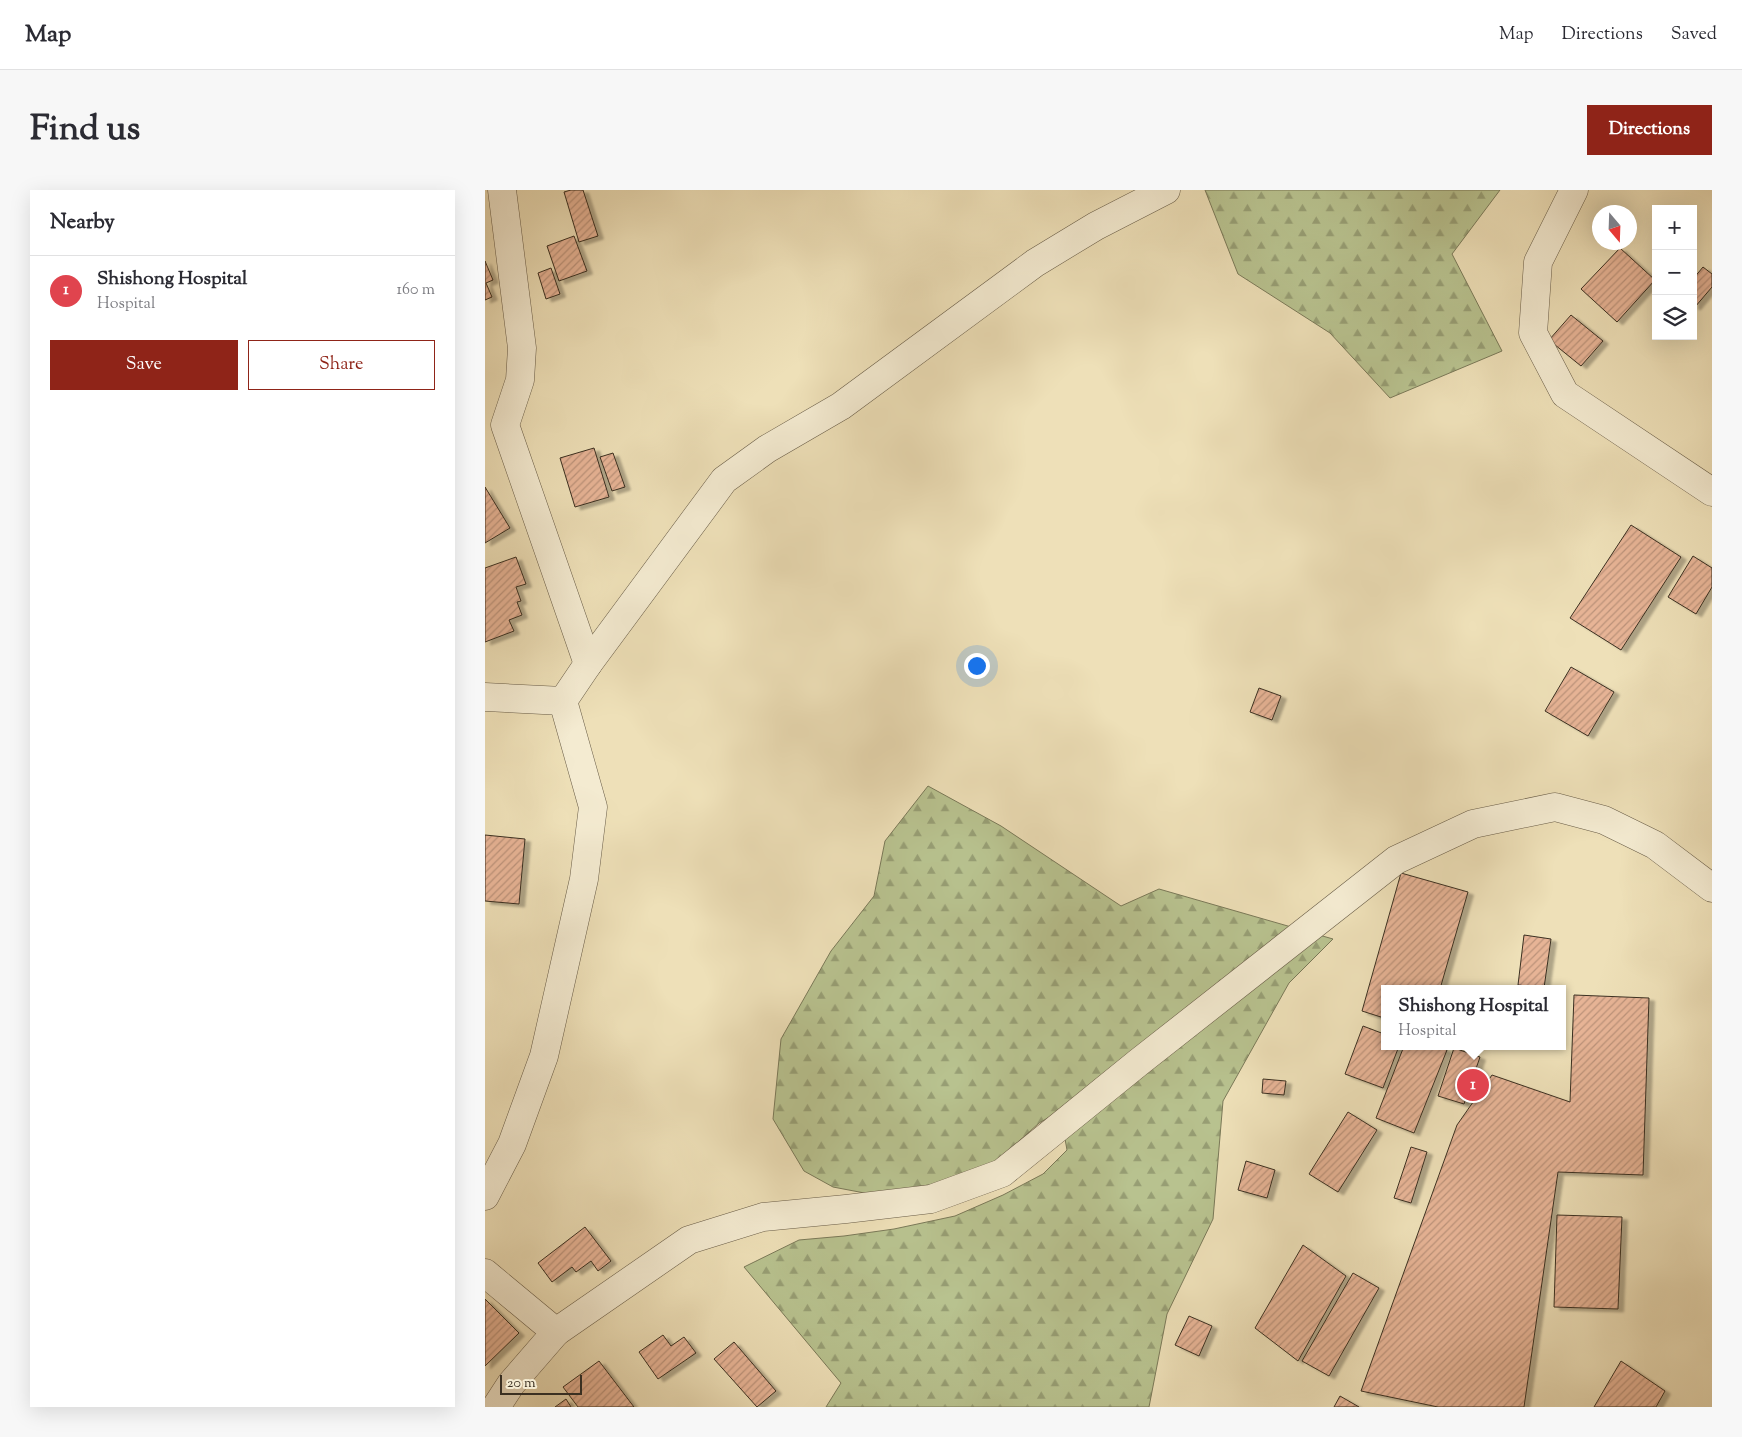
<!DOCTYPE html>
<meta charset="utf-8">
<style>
body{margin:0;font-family:"Sorts Mill Goudy",serif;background:#f7f7f7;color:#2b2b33}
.controls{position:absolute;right:15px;top:15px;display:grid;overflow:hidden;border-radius:0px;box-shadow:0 5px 20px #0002}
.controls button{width:45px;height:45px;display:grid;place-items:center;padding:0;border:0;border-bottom:1px solid #e1e1e2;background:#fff;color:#2b2b33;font:25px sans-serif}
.compass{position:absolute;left:1107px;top:15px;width:45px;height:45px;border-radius:50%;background:#fff;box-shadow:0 5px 20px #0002;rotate:161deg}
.scale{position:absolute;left:15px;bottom:12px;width:82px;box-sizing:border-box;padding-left:5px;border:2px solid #3b3021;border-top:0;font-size:14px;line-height:18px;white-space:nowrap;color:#3b3021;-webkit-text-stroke:4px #f4ebd1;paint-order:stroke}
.you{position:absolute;left:491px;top:475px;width:18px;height:18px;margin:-12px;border:4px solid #fff;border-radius:50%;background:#1a73e8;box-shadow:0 0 0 8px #1a73e833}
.badge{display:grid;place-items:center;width:32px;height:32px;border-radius:50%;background:#8f2418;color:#fff;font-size:16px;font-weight:700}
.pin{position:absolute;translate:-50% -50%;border:2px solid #fff;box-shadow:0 1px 5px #0006}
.popup{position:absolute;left:896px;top:795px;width:185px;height:65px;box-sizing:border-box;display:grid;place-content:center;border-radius:0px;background:#fff;filter:drop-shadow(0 1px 4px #0005);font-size:16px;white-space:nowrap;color:#7c7c81}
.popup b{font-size:19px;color:#2b2b33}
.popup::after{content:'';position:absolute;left:50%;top:100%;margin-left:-10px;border:10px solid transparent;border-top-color:#fff}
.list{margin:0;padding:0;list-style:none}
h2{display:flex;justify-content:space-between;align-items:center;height:65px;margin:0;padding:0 20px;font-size:21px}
h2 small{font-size:16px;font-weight:400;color:#7c7c81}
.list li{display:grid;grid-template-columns:32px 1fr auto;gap:15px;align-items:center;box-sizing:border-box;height:70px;padding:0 20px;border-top:1px solid #e1e1e2}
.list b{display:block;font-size:19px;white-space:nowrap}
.list p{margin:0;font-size:16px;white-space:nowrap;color:#7c7c81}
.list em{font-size:16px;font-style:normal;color:#7c7c81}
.actions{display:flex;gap:10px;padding:15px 20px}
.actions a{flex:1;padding:11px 0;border:1px solid #8f2418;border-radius:0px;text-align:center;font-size:18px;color:#8f2418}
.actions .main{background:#8f2418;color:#fff}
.icon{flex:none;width:28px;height:28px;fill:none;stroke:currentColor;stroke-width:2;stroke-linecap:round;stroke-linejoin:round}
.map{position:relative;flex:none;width:1227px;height:1217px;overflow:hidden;border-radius:0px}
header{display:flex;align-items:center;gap:30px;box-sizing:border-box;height:70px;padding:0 25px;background:#fff;border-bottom:1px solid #e1e1e2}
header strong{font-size:24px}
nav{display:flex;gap:28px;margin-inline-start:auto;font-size:18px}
.intro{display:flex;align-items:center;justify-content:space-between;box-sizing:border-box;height:120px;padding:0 30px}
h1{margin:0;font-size:35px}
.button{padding:12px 22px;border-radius:0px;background:#8f2418;color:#fff;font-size:18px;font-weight:700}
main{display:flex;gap:30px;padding:0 30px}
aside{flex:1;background:#fff;border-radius:0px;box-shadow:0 5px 20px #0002}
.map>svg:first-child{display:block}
.forest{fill:url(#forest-firs);stroke:#7a7958}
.building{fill:url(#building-hatch);stroke:#3b3021;filter:url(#shadow)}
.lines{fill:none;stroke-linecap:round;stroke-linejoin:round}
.minor-casing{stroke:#685c47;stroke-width:29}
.tertiary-casing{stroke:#685c47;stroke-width:29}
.minor{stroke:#f4ebd1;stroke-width:28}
.tertiary{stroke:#f4ebd1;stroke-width:28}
</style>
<header>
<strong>Map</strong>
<nav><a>Map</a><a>Directions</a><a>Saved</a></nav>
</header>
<div class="intro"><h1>Find us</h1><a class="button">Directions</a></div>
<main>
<aside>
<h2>Nearby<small></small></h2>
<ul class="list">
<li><span class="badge" style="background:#e0444e">1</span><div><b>Shishong Hospital</b><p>Hospital</p></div><em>160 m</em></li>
</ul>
<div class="actions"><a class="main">Save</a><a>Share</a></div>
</aside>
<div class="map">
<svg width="1227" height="1217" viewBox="0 0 1227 1217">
<defs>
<pattern id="forest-firs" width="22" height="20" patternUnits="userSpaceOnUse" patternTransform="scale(1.25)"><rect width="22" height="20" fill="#b8c28f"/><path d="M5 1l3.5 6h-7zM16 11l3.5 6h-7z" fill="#979e74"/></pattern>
<pattern id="building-hatch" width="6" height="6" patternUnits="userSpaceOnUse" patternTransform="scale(1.25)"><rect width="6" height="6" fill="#e7b496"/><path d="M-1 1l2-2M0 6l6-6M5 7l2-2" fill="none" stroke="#bc937a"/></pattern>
<filter id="shadow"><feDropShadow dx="5.5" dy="3" stdDeviation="1" flood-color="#0004"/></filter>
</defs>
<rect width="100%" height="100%" fill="#eee0b8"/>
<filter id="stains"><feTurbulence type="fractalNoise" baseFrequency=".004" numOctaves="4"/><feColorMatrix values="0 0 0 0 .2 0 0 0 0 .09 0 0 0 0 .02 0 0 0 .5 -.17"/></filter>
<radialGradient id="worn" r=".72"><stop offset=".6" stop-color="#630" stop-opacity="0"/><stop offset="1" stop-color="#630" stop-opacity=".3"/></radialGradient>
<g class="forest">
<polygon points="720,0 1015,0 967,64 1017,161 905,208 845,143 753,84"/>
<polygon points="443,596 516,636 636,716 674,699 848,749 804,793 738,911 728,1029 682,1124 664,1217 341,1217 356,1193 259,1077 314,1050 359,1046 409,1039 470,1026 518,1005 558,984 582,960 575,921 554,933 497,985 390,1005 348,997 319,981 288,929 296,849 346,761 389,706 400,651"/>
</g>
<g class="building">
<polygon points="86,0 98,0 113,46 94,52 79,2"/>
<polygon points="89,46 102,81 74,91 62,56"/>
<polygon points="1135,58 1170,90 1132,132 1096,99"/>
<polygon points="0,71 8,90 1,93 7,107 0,110"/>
<polygon points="1218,77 1227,84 1227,97 1210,117 1208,116 1208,89"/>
<polygon points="66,78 75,104 61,109 53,83"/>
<polygon points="1086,125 1118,151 1096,176 1064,150"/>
<polygon points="109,258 124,307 90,317 75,268"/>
<polygon points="128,263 140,297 127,301 115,267"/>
<polygon points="0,297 25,338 0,353"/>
<polygon points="1146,335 1196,367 1136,460 1085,428"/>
<polygon points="1208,366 1227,378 1227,397 1211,424 1183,407"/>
<polygon points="31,367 41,394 31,397 36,411 32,412 37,425 24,430 29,441 0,452 0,378"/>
<polygon points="1086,477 1129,502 1103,546 1060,521"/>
<polygon points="774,498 796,506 787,530 765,522"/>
<polygon points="0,645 40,649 34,714 0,711"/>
<polygon points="916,683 983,702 955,799 899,799 899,828 877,821"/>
<polygon points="1039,745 1066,749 1059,798 1033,795"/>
<polygon points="1089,805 1164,808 1158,985 1073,982 1039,1217 953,1217 876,1201 972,935 1007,885 1085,912"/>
<polygon points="878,836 899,844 899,856 914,856 898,898 860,884"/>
<polygon points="919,856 951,856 962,860 929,943 891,928"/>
<polygon points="969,858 995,867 979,914 953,906"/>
<polygon points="778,889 801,891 799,905 777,903"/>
<polygon points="863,922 892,940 853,1002 824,984"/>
<polygon points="926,957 942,962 926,1013 909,1008"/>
<polygon points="761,971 790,980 782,1008 753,1000"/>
<polygon points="1072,1025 1137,1027 1133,1119 1069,1117"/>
<polygon points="100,1037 126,1071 113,1081 106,1071 91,1082 87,1077 67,1092 53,1073"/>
<polygon points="818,1055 861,1086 813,1171 770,1138"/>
<polygon points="868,1083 894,1098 844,1186 817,1171"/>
<polygon points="0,1109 34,1143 0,1176"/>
<polygon points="704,1126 727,1136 714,1166 690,1155"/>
<polygon points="178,1145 186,1156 199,1147 211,1163 173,1189 154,1162"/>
<polygon points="249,1152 291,1201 272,1217 229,1169"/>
<polygon points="114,1171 149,1217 93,1217 78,1197"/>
<polygon points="1136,1171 1180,1201 1171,1217 1109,1217"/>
<polygon points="855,1206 874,1217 849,1217"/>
<polygon points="81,1209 86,1217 70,1217"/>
</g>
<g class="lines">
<defs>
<g id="minor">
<polyline points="17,0 37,158 35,190 20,235 103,474"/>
<polyline points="1089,0 1053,72 1048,143 1080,204 1227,302"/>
<polyline points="11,1217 26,1194 71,1142"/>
</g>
<g id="tertiary">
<polyline points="0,507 78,511"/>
<polyline points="0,1006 27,954 59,866 99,689 108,617 78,511 103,474 239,290 282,259 356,216 550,73 611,36 681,0"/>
<polyline points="0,1083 71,1142 204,1050 278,1027 361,1019 446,1009 517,983 654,872 911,670 988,634 1070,617 1119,630 1170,655 1227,698"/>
</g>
</defs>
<use href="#minor" class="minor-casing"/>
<use href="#tertiary" class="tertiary-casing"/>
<use href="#minor" class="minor"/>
<use href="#tertiary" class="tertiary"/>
</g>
<rect width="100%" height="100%" filter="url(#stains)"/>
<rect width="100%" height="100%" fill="url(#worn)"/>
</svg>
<div class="controls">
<button>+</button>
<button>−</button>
<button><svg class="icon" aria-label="layers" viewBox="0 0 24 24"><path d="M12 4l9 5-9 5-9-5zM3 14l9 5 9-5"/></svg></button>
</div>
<svg class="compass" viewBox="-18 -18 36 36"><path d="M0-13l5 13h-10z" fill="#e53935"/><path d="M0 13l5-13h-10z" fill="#7c7c81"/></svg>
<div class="scale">20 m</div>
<div class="you"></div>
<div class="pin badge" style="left:988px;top:895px;background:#e0444e">1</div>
<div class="popup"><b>Shishong Hospital</b>Hospital</div>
</div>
</main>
